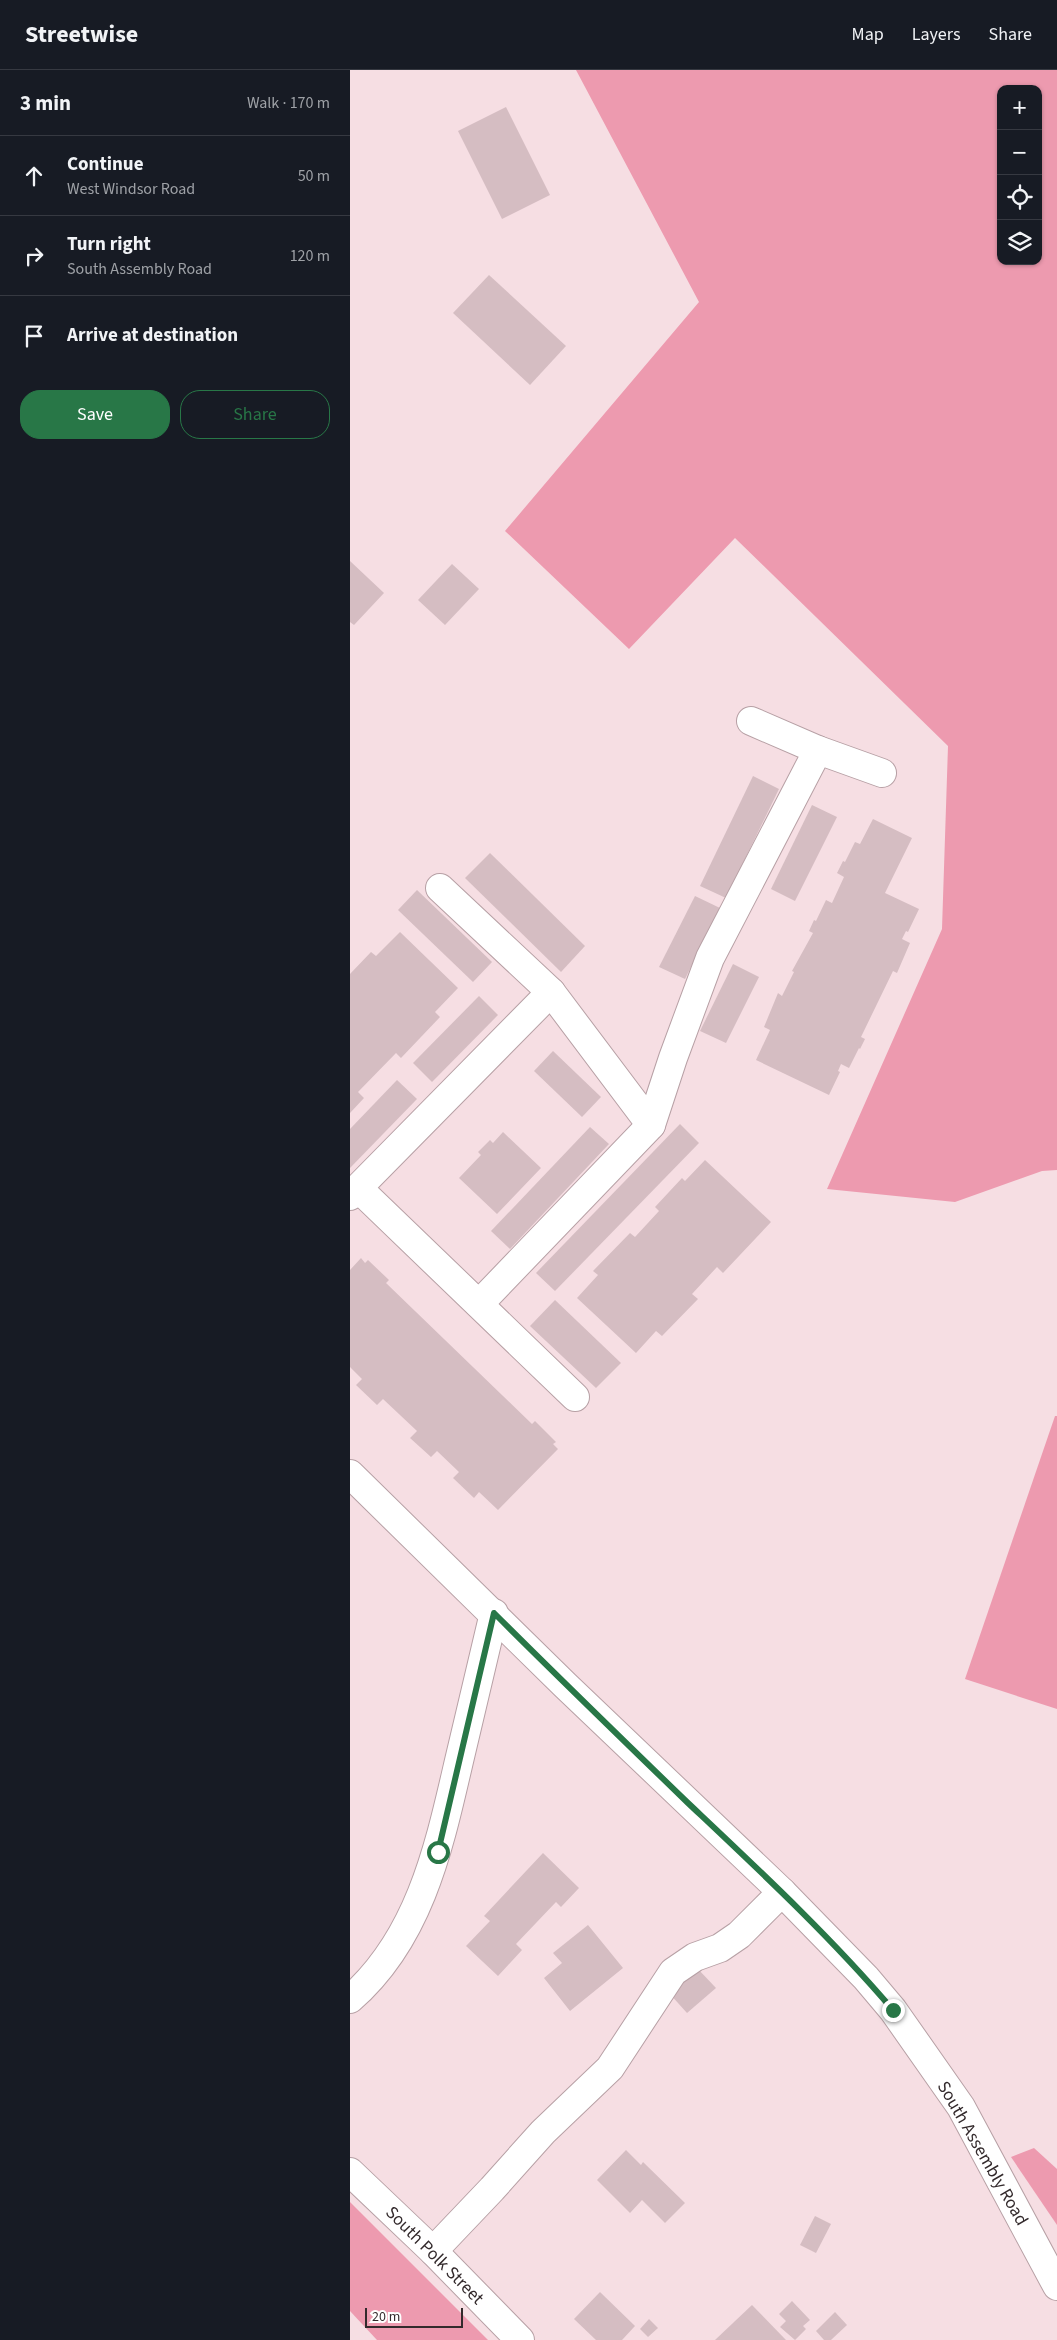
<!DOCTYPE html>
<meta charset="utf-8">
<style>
body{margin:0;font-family:"Source Sans 3",sans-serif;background:#20242c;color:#f1f3f6}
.controls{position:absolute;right:15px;top:15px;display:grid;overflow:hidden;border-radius:10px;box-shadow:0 1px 4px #0004}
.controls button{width:45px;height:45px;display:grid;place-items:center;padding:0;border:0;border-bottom:1px solid #363941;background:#171b24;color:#f1f3f6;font:25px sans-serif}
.scale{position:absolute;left:15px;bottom:12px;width:98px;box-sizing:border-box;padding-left:5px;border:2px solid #332a2c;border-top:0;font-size:14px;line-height:18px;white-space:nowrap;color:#332a2c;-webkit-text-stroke:4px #fff;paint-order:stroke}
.stop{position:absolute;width:15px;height:15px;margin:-11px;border:4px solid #287747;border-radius:50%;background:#fff}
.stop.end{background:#287747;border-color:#fff;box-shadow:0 1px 5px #0008}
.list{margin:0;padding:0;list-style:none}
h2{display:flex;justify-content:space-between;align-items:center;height:65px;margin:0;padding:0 20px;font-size:21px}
h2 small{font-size:16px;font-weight:400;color:#9ea1a6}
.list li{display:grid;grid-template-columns:32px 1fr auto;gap:15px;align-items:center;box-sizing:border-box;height:80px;padding:0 20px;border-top:1px solid #363941}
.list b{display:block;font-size:19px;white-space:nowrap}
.list p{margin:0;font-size:16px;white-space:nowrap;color:#9ea1a6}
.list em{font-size:16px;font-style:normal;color:#9ea1a6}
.actions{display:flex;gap:10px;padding:15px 20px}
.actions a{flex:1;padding:11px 0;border:1px solid #287747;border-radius:20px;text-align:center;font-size:18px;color:#287747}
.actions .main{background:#287747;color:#fff}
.icon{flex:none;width:28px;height:28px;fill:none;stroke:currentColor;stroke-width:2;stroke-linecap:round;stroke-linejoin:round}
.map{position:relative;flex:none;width:707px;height:2270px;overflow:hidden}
header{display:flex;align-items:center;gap:30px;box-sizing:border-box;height:70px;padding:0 25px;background:#171b24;border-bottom:1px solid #363941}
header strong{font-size:24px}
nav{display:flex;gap:28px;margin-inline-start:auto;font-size:18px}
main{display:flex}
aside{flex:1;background:#171b24}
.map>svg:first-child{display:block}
.green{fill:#ed9aaf;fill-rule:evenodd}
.building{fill:#d5bdc2}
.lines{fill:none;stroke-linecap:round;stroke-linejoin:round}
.minor-casing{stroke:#b7a0a5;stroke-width:30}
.minor{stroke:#fff;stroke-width:28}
.route{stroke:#287747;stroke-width:6}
.labels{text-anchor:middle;stroke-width:5;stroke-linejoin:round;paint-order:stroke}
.street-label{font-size:18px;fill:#332a2c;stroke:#fff}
</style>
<header>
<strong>Streetwise</strong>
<nav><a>Map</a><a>Layers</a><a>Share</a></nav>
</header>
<main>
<aside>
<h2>3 min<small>Walk · 170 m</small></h2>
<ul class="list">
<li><svg class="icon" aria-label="ahead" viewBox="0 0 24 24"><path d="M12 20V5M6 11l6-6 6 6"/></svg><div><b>Continue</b><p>West Windsor Road</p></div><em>50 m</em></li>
<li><svg class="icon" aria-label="right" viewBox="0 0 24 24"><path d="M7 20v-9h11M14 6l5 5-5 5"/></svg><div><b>Turn right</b><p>South Assembly Road</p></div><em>120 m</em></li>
<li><svg class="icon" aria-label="arrive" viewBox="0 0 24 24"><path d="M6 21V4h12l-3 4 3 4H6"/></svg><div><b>Arrive at destination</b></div></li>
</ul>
<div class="actions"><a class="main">Save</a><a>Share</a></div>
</aside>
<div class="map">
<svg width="707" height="2270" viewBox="0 0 707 2270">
<rect width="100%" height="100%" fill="#f6dee3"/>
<g class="green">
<path d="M226 0H707V1100L692 1101 605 1132 477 1119 592 859 598 676 385 468 279 579 155 461 349 232ZM651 19H688V191H651Z"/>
<polygon points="705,1346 707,1346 707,1639 615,1609"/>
<polygon points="684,2078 707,2099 707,2155 661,2087"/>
<polygon points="0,2132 138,2270 27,2270 0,2241"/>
</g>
<g class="building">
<polygon points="156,37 200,125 152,149 108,61"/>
<polygon points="139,205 216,276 180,315 103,243"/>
<polygon points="0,491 34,523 4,555 0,552"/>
<polygon points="102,494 129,519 95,555 68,530"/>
<polygon points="403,706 429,719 376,828 350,816"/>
<polygon points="462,735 487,747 445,831 421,819"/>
<polygon points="523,749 562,768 535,823 569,839 558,862 556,861 552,869 560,873 547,903 543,901 511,967 515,969 510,979 509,978 499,998 491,994 488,1001 490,1002 479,1025 406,990 420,960 414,957 428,923 432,926 444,902 442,901 463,863 459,861 464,850 466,851 476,830 482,833 494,807 487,803 493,791 495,792 505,772 510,774"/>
<polygon points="140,783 235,876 211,902 115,808"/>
<polygon points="67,820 142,892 123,912 48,840"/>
<polygon points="345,826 370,838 335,909 309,897"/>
<polygon points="50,862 108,918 85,942 90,947 51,988 46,983 8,1022 14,1028 0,1043 0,904 21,882 26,886"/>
<polygon points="383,894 409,907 376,973 350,961"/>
<polygon points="129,926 148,945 82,1012 63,993"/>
<polygon points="203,981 251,1027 232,1047 184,1001"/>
<polygon points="47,1010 67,1029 0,1098 0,1059"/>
<polygon points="330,1054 349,1073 205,1221 186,1203"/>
<polygon points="240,1057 259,1074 160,1179 141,1161"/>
<polygon points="153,1062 191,1098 147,1144 109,1108 131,1085 128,1082 140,1070 143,1073"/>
<polygon points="355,1090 421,1152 373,1203 367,1197 342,1224 348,1229 312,1266 306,1261 286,1283 227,1228 248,1205 243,1201 280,1163 285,1167 309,1141 305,1137 332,1108 335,1111"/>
<polygon points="11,1188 15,1193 18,1190 39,1210 36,1213 182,1354 185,1351 206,1372 203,1374 208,1379 148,1440 129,1422 124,1428 103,1408 109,1402 87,1381 81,1387 60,1368 67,1361 33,1329 27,1335 6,1315 12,1309 0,1297 0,1200"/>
<polygon points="205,1230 271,1293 246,1318 180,1256"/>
<polygon points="193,1783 229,1818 211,1837 206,1832 166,1874 172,1880 148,1906 116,1876 140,1851 134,1846"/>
<polygon points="238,1855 273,1898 220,1941 194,1908 212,1893 203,1883"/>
<polygon points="347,1898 366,1918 337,1943 319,1923"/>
<polygon points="276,2080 291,2095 293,2092 335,2133 315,2153 292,2130 280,2143 247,2110"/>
<polygon points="465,2146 481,2154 466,2183 450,2175"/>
<polygon points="250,2222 285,2256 272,2270 246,2270 224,2249"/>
<polygon points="442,2231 460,2250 453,2256 456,2259 445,2270 430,2257 436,2251 429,2244"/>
<polygon points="402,2235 436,2270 365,2270"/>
<polygon points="485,2242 497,2255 481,2270 474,2270 466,2261"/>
<polygon points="299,2249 308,2258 298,2267 290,2259"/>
</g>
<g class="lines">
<defs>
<g id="minor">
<polyline points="401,651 468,680"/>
<polyline points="201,922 301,1055"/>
<polyline points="8,1118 225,1327"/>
<polyline points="0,1126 201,922 90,818"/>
<polyline points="129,1234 301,1055 323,988 360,888 468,680 532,703"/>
<polyline points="0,1404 215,1615 432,1822 516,1908 543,1940 611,2037 707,2216"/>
<path d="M0 1929C70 1868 89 1777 109 1691 121 1642 132 1592 144 1543"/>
<polyline points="0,2102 83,2181 170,2270"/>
<polyline points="83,2181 142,2119 193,2062 260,1998 323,1902 345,1887 370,1878 389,1865 432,1822"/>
</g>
</defs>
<use href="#minor" class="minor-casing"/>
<use href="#minor" class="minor"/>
</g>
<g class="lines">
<path class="route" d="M88 1782 144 1543C208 1607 273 1670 338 1733 409 1800 480 1866 543 1940"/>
</g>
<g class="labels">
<g class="street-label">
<text transform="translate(633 2083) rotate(60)" y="6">South Assembly Road</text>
<text transform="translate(85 2185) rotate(45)" y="6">South Polk Street</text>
</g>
</g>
</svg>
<div class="controls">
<button>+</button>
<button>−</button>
<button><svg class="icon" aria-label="locate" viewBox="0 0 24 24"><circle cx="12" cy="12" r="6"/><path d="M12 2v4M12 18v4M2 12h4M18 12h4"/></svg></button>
<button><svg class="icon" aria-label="layers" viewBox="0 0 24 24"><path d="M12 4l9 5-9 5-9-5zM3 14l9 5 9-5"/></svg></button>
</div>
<div class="scale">20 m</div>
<div class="stop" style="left:88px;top:1782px"></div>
<div class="stop end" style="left:543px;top:1940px"></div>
</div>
</main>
